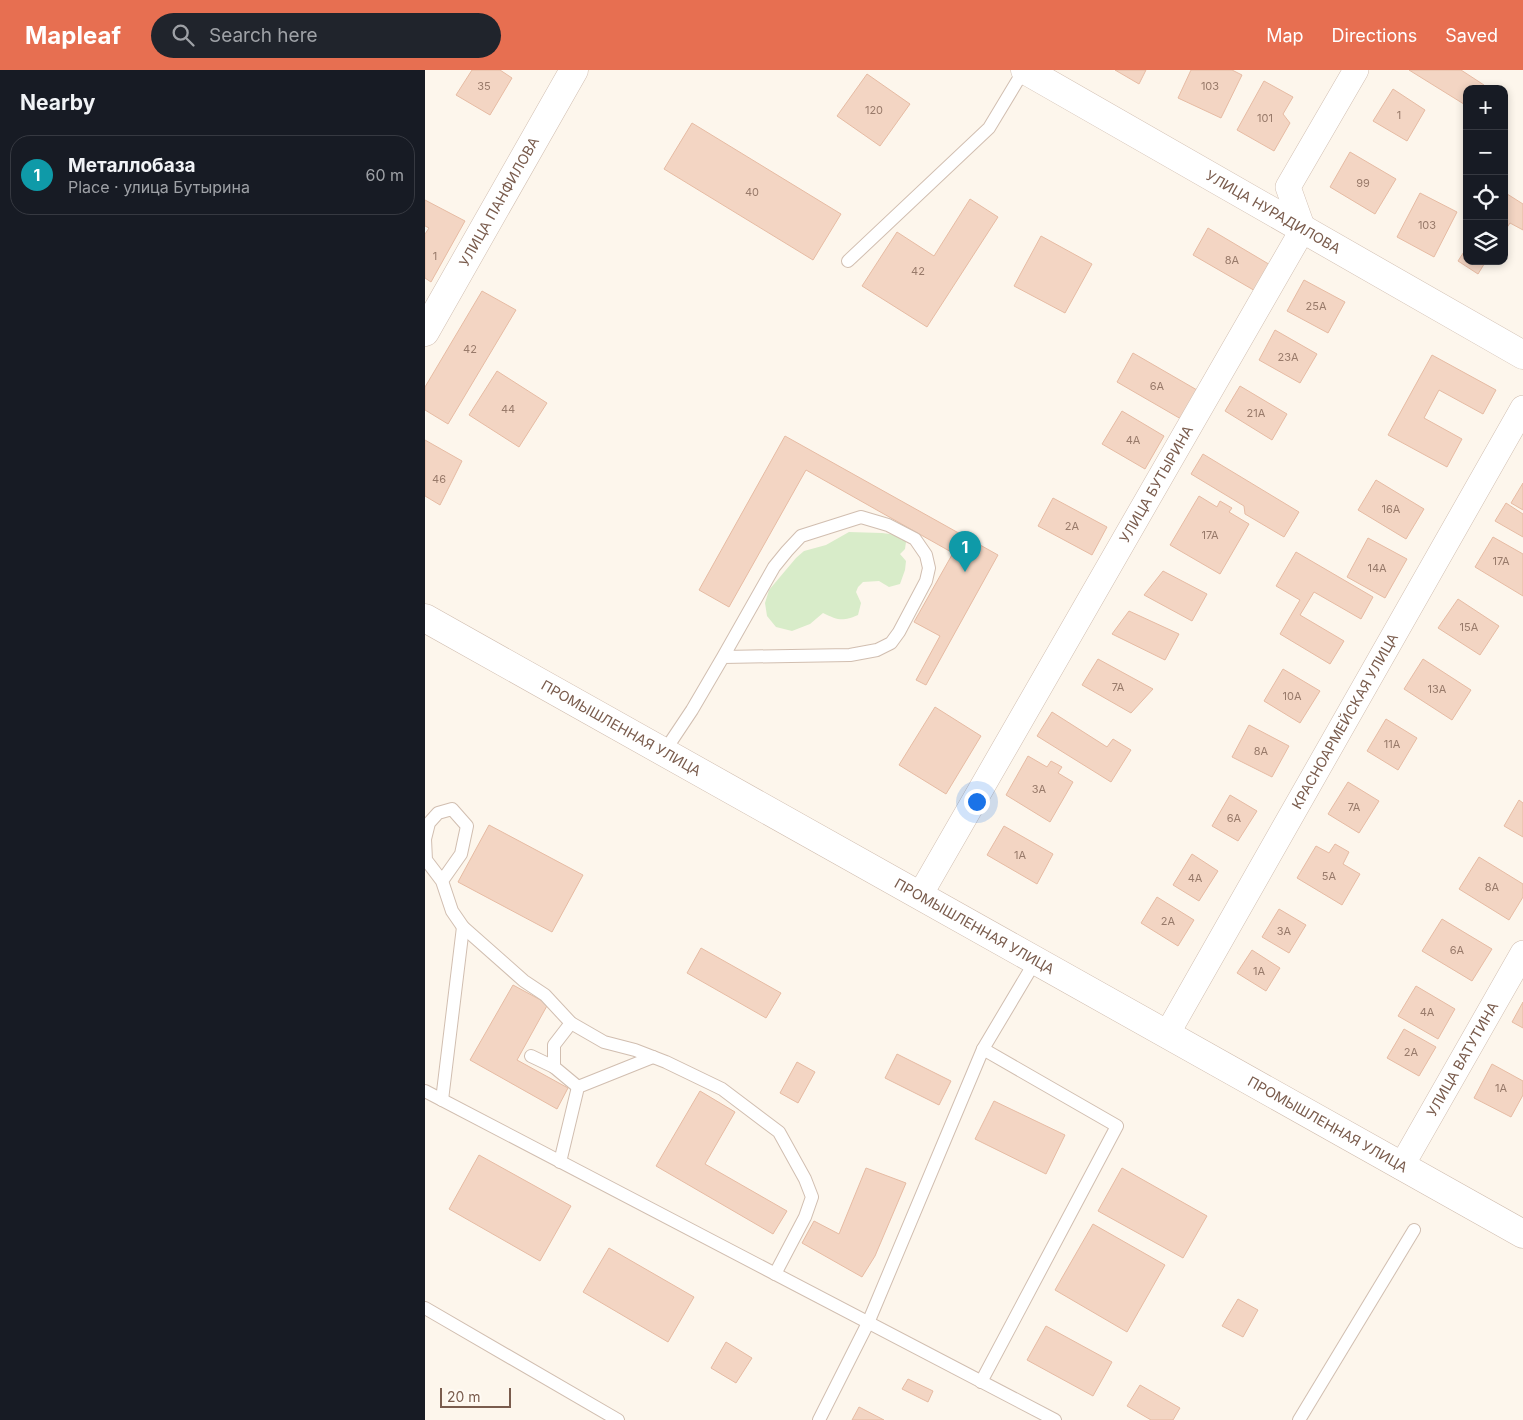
<!DOCTYPE html>
<meta charset="utf-8">
<style>
body{margin:0;font-family:Inter,sans-serif;background:#20242c;color:#f1f3f6}
.controls{position:absolute;right:15px;top:15px;display:grid;overflow:hidden;border-radius:10px;box-shadow:0 2px 8px #0003}
.controls button{width:45px;height:45px;display:grid;place-items:center;padding:0;border:0;border-bottom:1px solid #363941;background:#171b24;color:#f1f3f6;font:25px sans-serif}
.scale{position:absolute;left:15px;bottom:12px;width:71px;box-sizing:border-box;padding-left:5px;border:2px solid #7a5c4d;border-top:0;font-size:14px;line-height:18px;white-space:nowrap;color:#7a5c4d;-webkit-text-stroke:4px #fffaf3;paint-order:stroke}
.you{position:absolute;left:551px;top:731px;width:18px;height:18px;margin:-12px;border:4px solid #fff;border-radius:50%;background:#1a73e8;box-shadow:0 0 0 8px #1a73e833}
.badge{display:grid;place-items:center;width:32px;height:32px;border-radius:50%;background:#e76f51;color:#fff;font-size:16px;font-weight:700}
.pin{position:absolute;translate:-50% -41px;filter:drop-shadow(0 1px 2px #0008)}
.pin::after{content:'';position:absolute;top:26px;width:18px;height:15px;background:inherit;clip-path:polygon(0 0,100% 0,50% 100%)}
.list{margin:0;padding:0;list-style:none}
h2{display:flex;justify-content:space-between;align-items:center;height:65px;margin:0;padding:0 20px;font-size:21px}
h2 small{font-size:16px;font-weight:400;color:#9ea1a6}
.list li{display:grid;grid-template-columns:32px 1fr auto;gap:15px;align-items:center;box-sizing:border-box;height:80px;margin:0 10px 10px;padding:0 10px;border:1px solid #363941;border-radius:20px}
.list b{display:block;font-size:19px;white-space:nowrap}
.list p{margin:0;font-size:16px;white-space:nowrap;color:#9ea1a6}
.list em{font-size:16px;font-style:normal;color:#9ea1a6}
.icon{flex:none;width:28px;height:28px;fill:none;stroke:currentColor;stroke-width:2;stroke-linecap:round;stroke-linejoin:round}
.map{position:relative;flex:none;width:1098px;height:1350px;overflow:hidden}
header{display:flex;align-items:center;gap:30px;box-sizing:border-box;height:70px;padding:0 25px;background:#e76f51;color:#fff}
header strong{font-size:24px}
nav{display:flex;gap:28px;margin-inline-start:auto;font-size:18px}
.search{width:350px;height:45px;background:#20242c;display:flex;align-items:center;gap:12px;box-sizing:border-box;padding:0 18px;border-radius:28px;color:#9ea1a6;font-size:19px}
main{display:flex}
aside{flex:1;background:#171b24}
.map>svg:first-child{display:block}
.green{fill:#d8ecc9}
.building{fill:#f3d5c3;stroke:#e6bba3}
.lines{fill:none;stroke-linecap:round;stroke-linejoin:round}
.service-casing{stroke:#d1beb0;stroke-width:14}
.minor-casing{stroke:#d1beb0;stroke-width:26}
.tertiary-casing{stroke:#d1beb0;stroke-width:29}
.service{stroke:#fff;stroke-width:12}
.minor{stroke:#fff;stroke-width:25}
.tertiary{stroke:#fff;stroke-width:28}
.labels{text-anchor:middle;stroke-width:4;stroke-linejoin:round;paint-order:stroke}
.number-label{font-size:11px;fill:#987a6a}
.street-label{font-size:14px;fill:#7a5c4d;stroke:#fffaf3}
</style>
<header>
<strong>Mapleaf</strong>
<div class="search"><svg class="icon" aria-label="search" viewBox="0 0 24 24"><circle cx="10" cy="10" r="6"/><path d="M15 15l6 6"/></svg>Search here</div>
<nav><a>Map</a><a>Directions</a><a>Saved</a></nav>
</header>
<main>
<aside>
<h2>Nearby<small></small></h2>
<ul class="list">
<li><span class="badge" style="background:#0f9aa8">1</span><div><b>Металлобаза</b><p>Place · улица Бутырина</p></div><em>60 m</em></li>
</ul>
</aside>
<div class="map">
<svg width="1098" height="1350" viewBox="0 0 1098 1350">
<rect width="100%" height="100%" fill="#fdf6ec"/>
<path class="green" d="M424 462 457 463 472 465 481 472 480 479 475 484 481 491 480 500 475 514 464 517 454 511 438 512 433 517 431 522 436 533 433 545C417 552 413 550 398 543L385 554 367 561 351 557 342 546 340 533 344 520 371 488 379 481 401 475Z"/>
<g class="building">
<polygon points="47,0 75,0 87,8 65,45 31,25"/>
<polygon points="690,0 721,0 714,14"/>
<polygon points="766,0 807,0 817,5 796,48 753,28"/>
<polygon points="984,0 1036,0 1059,15 1057,19 1042,19 1042,36"/>
<polygon points="442,4 485,34 455,76 412,46"/>
<polygon points="839,11 868,27 858,44 865,53 849,81 812,60"/>
<polygon points="968,19 1000,40 982,71 948,51"/>
<polygon points="267,53 416,144 388,190 239,99"/>
<polygon points="925,82 971,109 950,144 905,117"/>
<polygon points="1079,122 1098,134 1098,160 1085,153 1079,162"/>
<polygon points="995,123 1032,142 1009,187 972,167"/>
<polygon points="545,129 573,147 502,257 437,216 472,162 509,186"/>
<polygon points="0,130 40,151 6,212 0,208 0,164 4,158 0,156"/>
<polygon points="783,158 847,196 832,222 768,185"/>
<polygon points="616,166 667,194 640,243 589,216"/>
<polygon points="1042,177 1042,191 1061,191 1053,204 1033,191"/>
<polygon points="879,210 920,232 903,263 862,241"/>
<polygon points="57,221 91,240 23,354 0,340 0,317"/>
<polygon points="850,260 892,284 875,313 834,290"/>
<polygon points="708,283 772,320 756,349 692,312"/>
<polygon points="1007,285 1071,320 1058,344 1014,320 999,348 1037,369 1022,397 963,365"/>
<polygon points="72,301 122,333 94,377 44,345"/>
<polygon points="815,316 862,344 847,370 800,341"/>
<polygon points="697,341 739,366 720,399 677,374"/>
<polygon points="360,366 573,485 501,615 491,610 515,566 489,552 528,483 381,400 304,537 274,520"/>
<polygon points="0,370 37,391 15,435 0,426"/>
<polygon points="778,384 874,442 859,467 820,444 819,436 766,404"/>
<polygon points="951,410 999,439 981,469 933,440"/>
<polygon points="1098,413 1098,440 1086,433"/>
<polygon points="774,426 792,437 795,431 807,438 804,442 824,454 795,504 745,475"/>
<polygon points="628,428 682,457 667,485 613,456"/>
<polygon points="1081,433 1098,444 1098,467 1070,451"/>
<polygon points="1068,467 1098,484 1098,526 1050,497"/>
<polygon points="943,468 982,489 960,528 922,507"/>
<polygon points="871,482 948,527 936,549 889,522 875,545 919,571 905,594 855,564 875,530 851,516"/>
<polygon points="738,501 782,524 767,551 719,525"/>
<polygon points="1033,529 1074,556 1055,585 1013,558"/>
<polygon points="704,541 754,564 740,590 687,564"/>
<polygon points="673,589 728,619 706,643 657,615"/>
<polygon points="998,589 1046,620 1027,650 979,619"/>
<polygon points="858,599 895,621 875,653 839,631"/>
<polygon points="510,637 556,666 521,724 474,695"/>
<polygon points="627,642 682,677 688,669 706,680 686,712 612,666"/>
<polygon points="961,649 992,668 973,700 942,681"/>
<polygon points="824,655 864,676 847,707 807,687"/>
<polygon points="603,686 622,697 626,691 637,697 633,703 648,712 625,752 581,725"/>
<polygon points="923,712 954,731 934,763 903,744"/>
<polygon points="805,725 832,741 813,771 787,756"/>
<polygon points="1094,730 1098,733 1098,767 1079,756"/>
<polygon points="64,755 158,805 127,862 33,812"/>
<polygon points="579,756 628,784 612,814 562,785"/>
<polygon points="910,774 924,782 918,794 935,804 917,835 872,808 891,776 904,783"/>
<polygon points="767,784 793,801 774,831 748,815"/>
<polygon points="1054,787 1098,814 1098,827 1084,850 1034,819"/>
<polygon points="732,827 769,850 753,876 716,853"/>
<polygon points="854,839 881,855 864,883 837,867"/>
<polygon points="1017,849 1067,879 1047,911 997,881"/>
<polygon points="276,878 356,923 341,948 262,903"/>
<polygon points="827,880 855,898 841,921 812,903"/>
<polygon points="88,915 123,934 92,990 143,1018 132,1039 45,990"/>
<polygon points="991,916 1030,939 1013,969 973,946"/>
<polygon points="1098,932 1098,958 1087,952"/>
<polygon points="979,959 1011,977 994,1006 962,988"/>
<polygon points="472,984 526,1011 514,1035 460,1008"/>
<polygon points="372,992 390,1002 373,1033 355,1023"/>
<polygon points="1067,994 1098,1011 1098,1025 1086,1047 1049,1028"/>
<polygon points="275,1021 310,1042 280,1094 362,1141 348,1164 231,1096"/>
<polygon points="569,1031 640,1065 621,1104 550,1069"/>
<polygon points="54,1085 146,1136 115,1191 24,1139"/>
<polygon points="441,1098 481,1113 450,1186 437,1207 377,1173 389,1151 414,1164"/>
<polygon points="697,1098 782,1146 758,1188 673,1141"/>
<polygon points="668,1154 740,1195 702,1262 630,1220"/>
<polygon points="184,1178 269,1227 243,1272 158,1222"/>
<polygon points="813,1229 833,1240 818,1267 797,1256"/>
<polygon points="621,1256 687,1292 668,1326 602,1290"/>
<polygon points="301,1272 327,1288 311,1313 286,1298"/>
<polygon points="483,1309 508,1321 503,1332 477,1319"/>
<polygon points="715,1315 755,1338 748,1350 726,1350 702,1336"/>
<polygon points="434,1337 459,1350 427,1350"/>
</g>
<g class="lines">
<defs>
<g id="service">
<polyline points="423,191 564,58 599,0"/>
<polyline points="239,682 267,640 298,587 349,497 362,481 376,466 436,447 463,455 490,469 501,485 504,498 501,511 474,562 466,573 452,580 425,585 298,587"/>
<polyline points="17,811 1,790 0,769 4,753 13,743 27,739 42,756 36,784 17,811 27,841 38,857 99,911 120,925 146,953 179,972 210,980 241,992 297,1019 354,1062 380,1109 387,1127 380,1147 350,1204"/>
<polyline points="146,953 129,975 129,997 153,1017"/>
<polyline points="106,986 129,997"/>
<polyline points="0,1021 630,1350"/>
<polyline points="17,1030 38,857"/>
<polyline points="135,1092 153,1017 228,987"/>
<polyline points="0,1238 193,1350"/>
<polyline points="556,1312 692,1056 558,979"/>
<polyline points="394,1350 443,1253 558,979 611,890"/>
<polyline points="874,1350 989,1160"/>
</g>
<g id="minor">
<path id="s1" d="M495 825 878 159 863 117 931 0"/>
<path id="s2" d="M742 964 1098 338"/>
<path id="s3" d="M976 1097 1098 883"/>
</g>
<g id="tertiary">
<path id="s4" d="M600 0 1098 285"/>
<path id="s5" d="M0 262 149 0"/>
<path id="s6" d="M0 548 1098 1164"/>
</g>
</defs>
<use href="#service" class="service-casing"/>
<use href="#minor" class="minor-casing"/>
<use href="#tertiary" class="tertiary-casing"/>
<use href="#service" class="service"/>
<use href="#minor" class="minor"/>
<use href="#tertiary" class="tertiary"/>
</g>
<g class="labels">
<g class="number-label">
<text x="59" y="20">35</text>
<text x="785" y="20">103</text>
<text x="449" y="44">120</text>
<text x="974" y="49">1</text>
<text x="840" y="52">101</text>
<text x="938" y="117">99</text>
<text x="327" y="126">40</text>
<text x="1002" y="159">103</text>
<text x="10" y="190">1</text>
<text x="807" y="194">8А</text>
<text x="493" y="205">42</text>
<text x="891" y="240">25А</text>
<text x="45" y="283">42</text>
<text x="863" y="291">23А</text>
<text x="732" y="320">6А</text>
<text x="83" y="343">44</text>
<text x="831" y="347">21А</text>
<text x="708" y="374">4А</text>
<text x="14" y="413">46</text>
<text x="966" y="443">16А</text>
<text x="647" y="460">2А</text>
<text x="785" y="469">17А</text>
<text x="1076" y="495">17А</text>
<text x="952" y="502">14А</text>
<text x="1044" y="561">15А</text>
<text x="693" y="621">7А</text>
<text x="1012" y="623">13А</text>
<text x="867" y="630">10А</text>
<text x="967" y="678">11А</text>
<text x="836" y="685">8А</text>
<text x="614" y="723">3А</text>
<text x="929" y="741">7А</text>
<text x="809" y="752">6А</text>
<text x="595" y="789">1А</text>
<text x="904" y="810">5А</text>
<text x="770" y="812">4А</text>
<text x="1067" y="821">8А</text>
<text x="743" y="855">2А</text>
<text x="859" y="865">3А</text>
<text x="1032" y="884">6А</text>
<text x="834" y="905">1А</text>
<text x="1002" y="946">4А</text>
<text x="986" y="986">2А</text>
<text x="1076" y="1022">1А</text>
</g>
<g class="street-label">
<text dy="5" stroke="none"><textPath href="#s5" startOffset="150">УЛИЦА ПАНФИЛОВА</textPath></text>
<text dy="5" stroke="none"><textPath href="#s4" startOffset="286">УЛИЦА НУРАДИЛОВА</textPath></text>
<text dy="5" stroke="none"><textPath href="#s1" startOffset="474">УЛИЦА БУТЫРИНА</textPath></text>
<text dy="5" stroke="none"><textPath href="#s2" startOffset="360">КРАСНОАРМЕЙСКАЯ УЛИЦА</textPath></text>
<text dy="5" stroke="none"><textPath href="#s6" startOffset="225">ПРОМЫШЛЕННАЯ УЛИЦА</textPath></text>
<text dy="5" stroke="none"><textPath href="#s6" startOffset="630">ПРОМЫШЛЕННАЯ УЛИЦА</textPath></text>
<text dy="5" stroke="none"><textPath href="#s3" startOffset="124">УЛИЦА ВАТУТИНА</textPath></text>
<text dy="5" stroke="none"><textPath href="#s6" startOffset="1035">ПРОМЫШЛЕННАЯ УЛИЦА</textPath></text>
</g>
</g>
</svg>
<div class="controls">
<button>+</button>
<button>−</button>
<button><svg class="icon" aria-label="locate" viewBox="0 0 24 24"><circle cx="12" cy="12" r="6"/><path d="M12 2v4M12 18v4M2 12h4M18 12h4"/></svg></button>
<button><svg class="icon" aria-label="layers" viewBox="0 0 24 24"><path d="M12 4l9 5-9 5-9-5zM3 14l9 5 9-5"/></svg></button>
</div>
<div class="scale">20 m</div>
<div class="you"></div>
<div class="pin badge" style="left:540px;top:502px;background:#0f9aa8">1</div>
</div>
</main>
